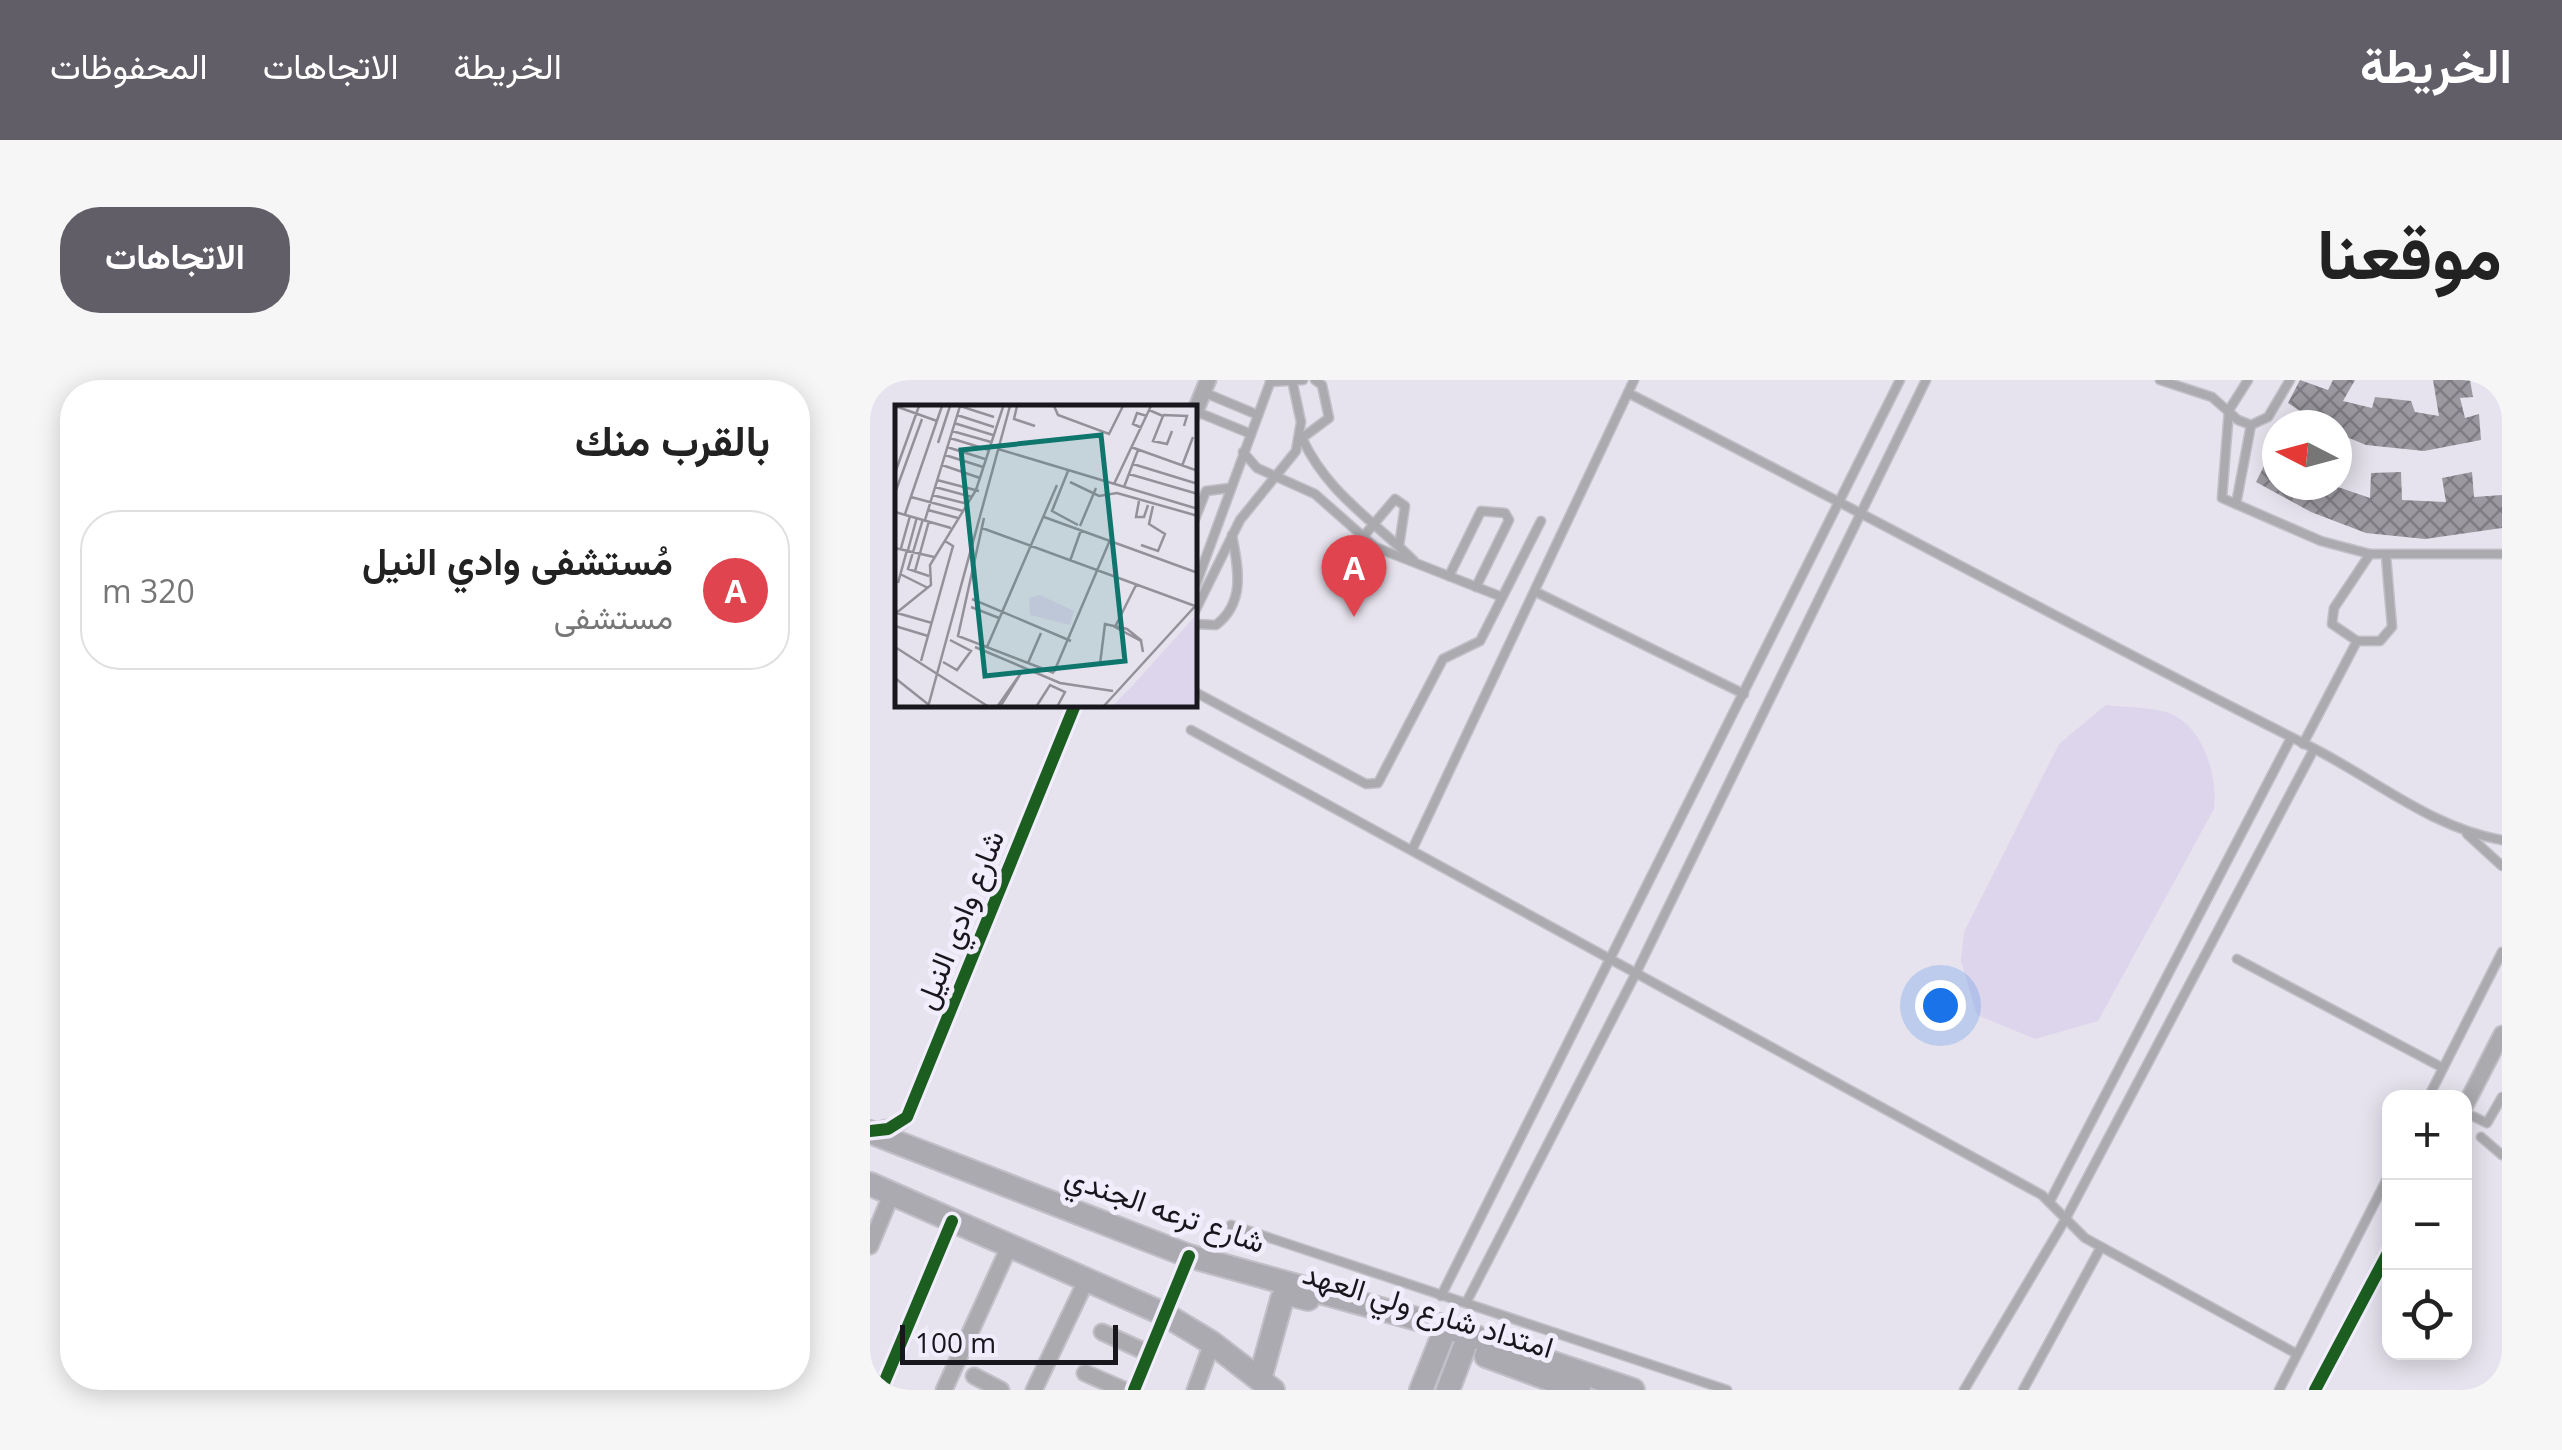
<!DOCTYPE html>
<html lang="ar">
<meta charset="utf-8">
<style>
body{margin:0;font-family:"Open Sans",Vazirmatn,sans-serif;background:#f6f6f6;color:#222;direction:rtl}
.controls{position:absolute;right:30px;bottom:30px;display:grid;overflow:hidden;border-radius:20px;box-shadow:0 5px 25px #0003}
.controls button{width:90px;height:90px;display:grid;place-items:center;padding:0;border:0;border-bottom:2px solid #e0e0e0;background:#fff;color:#222;font:50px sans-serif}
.compass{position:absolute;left:1392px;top:30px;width:90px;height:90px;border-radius:50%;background:#fff;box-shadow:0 5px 25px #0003;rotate:276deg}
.scale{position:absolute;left:30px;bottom:25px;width:218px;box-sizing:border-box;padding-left:10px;border:5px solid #19171e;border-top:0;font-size:28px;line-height:35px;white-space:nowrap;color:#19171e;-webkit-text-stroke:8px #f1edfc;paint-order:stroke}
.you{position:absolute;left:1070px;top:625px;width:35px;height:35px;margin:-25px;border:8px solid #fff;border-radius:50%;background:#1a73e8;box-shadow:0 0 0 15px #1a73e833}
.badge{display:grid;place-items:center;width:65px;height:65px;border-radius:50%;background:#615e67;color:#fff;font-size:32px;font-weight:700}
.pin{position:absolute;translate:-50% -82px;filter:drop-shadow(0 2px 5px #0008)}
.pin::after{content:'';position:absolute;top:52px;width:35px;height:30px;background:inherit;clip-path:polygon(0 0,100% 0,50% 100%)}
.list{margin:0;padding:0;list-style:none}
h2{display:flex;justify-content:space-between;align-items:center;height:130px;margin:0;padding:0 40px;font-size:42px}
h2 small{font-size:32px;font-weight:400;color:#767676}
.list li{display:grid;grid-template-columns:65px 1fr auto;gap:30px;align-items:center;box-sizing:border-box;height:160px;margin:0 20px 20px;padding:0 20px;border:2px solid #e0e0e0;border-radius:40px}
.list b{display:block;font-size:38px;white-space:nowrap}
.list p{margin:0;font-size:32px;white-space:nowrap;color:#767676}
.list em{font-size:32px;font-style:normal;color:#767676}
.icon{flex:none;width:55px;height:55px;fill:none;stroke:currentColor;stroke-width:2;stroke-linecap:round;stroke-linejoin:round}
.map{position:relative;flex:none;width:1632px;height:1010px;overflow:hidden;direction:ltr;border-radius:40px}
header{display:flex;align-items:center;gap:60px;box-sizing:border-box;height:140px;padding:0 50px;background:#615e67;color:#fff}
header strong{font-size:48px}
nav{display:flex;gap:55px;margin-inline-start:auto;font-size:35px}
.intro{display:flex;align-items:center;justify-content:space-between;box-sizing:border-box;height:240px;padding:0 60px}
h1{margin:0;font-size:70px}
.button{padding:25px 45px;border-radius:40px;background:#615e67;color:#fff;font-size:35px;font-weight:700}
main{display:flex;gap:60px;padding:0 60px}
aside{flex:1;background:#fff;border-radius:40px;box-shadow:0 5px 25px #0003}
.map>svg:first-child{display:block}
.green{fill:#dcd5ec}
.building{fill:url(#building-cross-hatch)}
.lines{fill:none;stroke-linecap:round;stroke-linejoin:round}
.service-casing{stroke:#c2bfc8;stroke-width:11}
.minor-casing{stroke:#c2bfc8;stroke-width:19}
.secondary-casing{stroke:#c2bfc8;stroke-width:26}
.service{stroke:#ababaf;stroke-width:8}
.minor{stroke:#ababaf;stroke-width:15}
.secondary{stroke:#abaab0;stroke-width:22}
.cycleway-casing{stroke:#f1edfc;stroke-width:19}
.cycleway{stroke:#1b5e20;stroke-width:12}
.labels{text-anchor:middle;stroke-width:10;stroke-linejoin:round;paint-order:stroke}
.street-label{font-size:30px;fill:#19171e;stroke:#f1edfc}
.inset-road{fill:none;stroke:#94919b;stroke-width:2.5}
.view{fill:#0f766e;fill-opacity:0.15;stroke:#0f766e;stroke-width:5}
.inset-edge{fill:none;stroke:#19171e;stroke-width:5}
</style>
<header>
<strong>الخريطة</strong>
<nav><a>الخريطة</a><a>الاتجاهات</a><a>المحفوظات</a></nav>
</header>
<div class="intro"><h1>موقعنا</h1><a class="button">الاتجاهات</a></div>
<main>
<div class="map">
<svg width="1632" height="1010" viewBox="0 0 1632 1010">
<defs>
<pattern id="building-cross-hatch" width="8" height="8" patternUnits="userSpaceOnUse" patternTransform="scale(2.5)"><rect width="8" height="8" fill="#9b98a0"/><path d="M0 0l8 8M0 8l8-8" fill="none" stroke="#7e7b82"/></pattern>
</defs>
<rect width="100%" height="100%" fill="#e6e3ee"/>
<path class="green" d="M1236 325C1254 327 1274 327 1292 331 1332 340 1348 394 1344 429L1228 641 1165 659 1107 635 1091 581 1094 552 1189 364Z"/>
<g class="building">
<polygon points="1430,0 1458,10 1463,0 1485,0 1473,21 1502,28 1505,17 1541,21 1545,32 1569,36 1563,0 1600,0 1603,17 1590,18 1595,38 1609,34 1611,60 1554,71 1496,65 1467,53 1467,45 1451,45 1418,23"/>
<polygon points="1400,74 1407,78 1407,105 1462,105 1500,118 1501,93 1531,92 1532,120 1576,122 1572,98 1602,92 1604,117 1632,115 1632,148 1555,159 1496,153 1441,132 1386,102"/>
</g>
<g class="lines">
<defs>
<g id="service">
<path d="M445 0 452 5 459 38 432 58C457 113 503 140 544 181"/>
<polyline points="1290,0 1342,17 1368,40 1381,45 1398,37 1420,0"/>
<polyline points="1378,0 1359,30 1352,118 1451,161 1500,174 1632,174"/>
<polyline points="400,2 433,0"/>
<polyline points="333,12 388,35"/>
<path d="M758 13C987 129 1213 253 1443 368 1506 400 1562 448 1632 460"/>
<polyline points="325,31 381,54"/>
<polyline points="373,72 387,88 445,114 505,167 632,217"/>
<polyline points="1366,124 1381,45"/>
<polyline points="325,139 336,111 360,108"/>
<polyline points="492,158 525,119 535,126 529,166"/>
<polyline points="579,196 611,131 635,133 639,140 606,207"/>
<polyline points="325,207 401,0"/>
<polyline points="666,212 874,314"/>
<polyline points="325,231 370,140 426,71 431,42 422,0"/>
<path d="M325 244 346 245C376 222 368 188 362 155"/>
<polyline points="1487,261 1510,261 1522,247 1516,176"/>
<polyline points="325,312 496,404 508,403 573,279 610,261 671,141"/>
<polyline points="321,350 1172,815 1215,858 1427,974"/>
<polyline points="1433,364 1487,261 1462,244 1464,228 1500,174"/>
<polyline points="1597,454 1632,486"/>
<polyline points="542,470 764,0"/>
<polyline points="1367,579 1573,688"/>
<polyline points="1558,718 1632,572"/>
<polyline points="1594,732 1617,743 1632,717"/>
<polyline points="1611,757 1632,775"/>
<polyline points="1180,821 1420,360"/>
<polyline points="361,845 857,1010"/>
<polyline points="571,916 1030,0"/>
<polyline points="597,921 767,591 1056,0"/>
<polyline points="1094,1010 1195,840 1444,369"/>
<polyline points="1153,1010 1231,867"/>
<polyline points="1409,1010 1520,793"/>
</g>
<g id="minor">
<polyline points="325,32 338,0"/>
<polyline points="1594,728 1632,654"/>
<polyline points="5,751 25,746 37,737 205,325"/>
<polyline points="0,866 22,813"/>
<polyline points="232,952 278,973"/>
<polyline points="215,993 254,1010"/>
<polyline points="104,996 131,1010"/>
<polyline points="11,1010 82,841"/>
<polyline points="74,1010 140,865"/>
<polyline points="164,1010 217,899"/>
<polyline points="264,1010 319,876"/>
<polyline points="325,1010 342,963"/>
<polyline points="1445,1010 1520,869"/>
</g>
<g id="secondary">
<polyline points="0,752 319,876 576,947 763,1010"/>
<polyline points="0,804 294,934 342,963 403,1010"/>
<polyline points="616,976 709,1010"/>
<polyline points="390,999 412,919 419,914 438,919"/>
<polyline points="551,1010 571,960"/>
<polyline points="578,1010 594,968"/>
</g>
</defs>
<use href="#service" class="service-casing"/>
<use href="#minor" class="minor-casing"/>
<use href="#secondary" class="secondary-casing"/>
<use href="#service" class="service"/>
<use href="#minor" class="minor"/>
<use href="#secondary" class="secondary"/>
<defs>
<g id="cycleway">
<polyline points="0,751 18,749 37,737 205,325"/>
<polyline points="11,1010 82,841"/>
<polyline points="264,1010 319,876"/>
<polyline points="1445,1010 1520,869"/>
</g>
</defs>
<use href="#cycleway" class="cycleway-casing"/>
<use href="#cycleway" class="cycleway"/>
</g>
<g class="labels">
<g class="street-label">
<text transform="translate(90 540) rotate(-68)" y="10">شارع وادي النيل</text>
<text transform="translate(295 830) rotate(19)" y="10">شارع ترعه الجندي</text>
<text transform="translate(558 931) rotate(17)" y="10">امتداد شارع ولي العهد</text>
</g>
</g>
<g transform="translate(25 25)">
<rect width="302" height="302" fill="#e6e3ee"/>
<path d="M145 190 179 206 175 220 135 210 134 193Z" fill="#dcd5ec"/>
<path d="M302 209V302H217L239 279Z" fill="#dcd5ec"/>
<path class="inset-road" d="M0 1 42 16M122 1 119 14 140 21M159 1 163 10 214 29 228 1M254 5 268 11 258 36 272 39 277 26M62 10 99 22M268 10 292 11 289 21M59 18 98 30M247 23 238 19 242 8 252 11M57 26 96 37M55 33 94 45M43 38 55 1M52 42 90 54M236 42 303 66M103 44 303 104M50 50 88 62M238 59 303 79M47 60 85 73M287 61 298 32M173 66 157 106 183 120M0 68 24 1M234 69 303 89M42 75 84 86M175 77 204 91 222 88 303 111M219 79 256 1M40 82 77 92M229 82 243 45M0 88 27 14M37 90 73 99M16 92 68 106M244 96 241 112H249L253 100M33 105 63 113M0 107 56 123M10 109 47 1M149 112 303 168M89 113 63 231 159 268M28 114 13 164 34 171M30 115 65 1 99 12M185 121 201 83M87 123 300 201M246 140 263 146 270 129 254 119 258 101M0 143 39 152M6 143 15 111M13 145 22 112M175 156 186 125M20 166 34 116M5 169 33 183M3 178 12 145M241 180 220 222 246 236 248 247M77 194 176 236M76 202 104 213M2 208 37 218M0 209 36 180 35 160 81 85 108 2M0 221 33 231M0 242 94 302M80 242 165 278 218 286M92 242 162 80M26 256 58 141 50 136M48 257 62 265 76 246 55 235M133 258 146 228M205 259 210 219 232 224 247 236M159 267 215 135M0 273 34 300M33 302 115 1M102 302 126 268 105 302M141 302 155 280 170 287 162 302M208 302 303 198"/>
<path class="view" d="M206 30 230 256 90 271 66 45Z"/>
<rect width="302" height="302" class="inset-edge"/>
</g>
</svg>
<div class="controls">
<button>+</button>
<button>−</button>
<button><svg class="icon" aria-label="locate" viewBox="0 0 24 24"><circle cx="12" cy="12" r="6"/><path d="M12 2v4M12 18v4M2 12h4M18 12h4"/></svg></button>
</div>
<svg class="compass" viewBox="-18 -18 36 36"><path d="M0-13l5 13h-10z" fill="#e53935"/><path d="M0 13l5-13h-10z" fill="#767676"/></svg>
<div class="scale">100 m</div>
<div class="you"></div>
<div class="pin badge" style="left:484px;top:237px;background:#e0444e">A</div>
</div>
<aside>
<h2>بالقرب منك<small></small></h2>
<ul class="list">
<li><span class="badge" style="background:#e0444e">A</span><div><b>مُستشفى وادي النيل</b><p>مستشفى</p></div><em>320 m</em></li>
</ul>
</aside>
</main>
